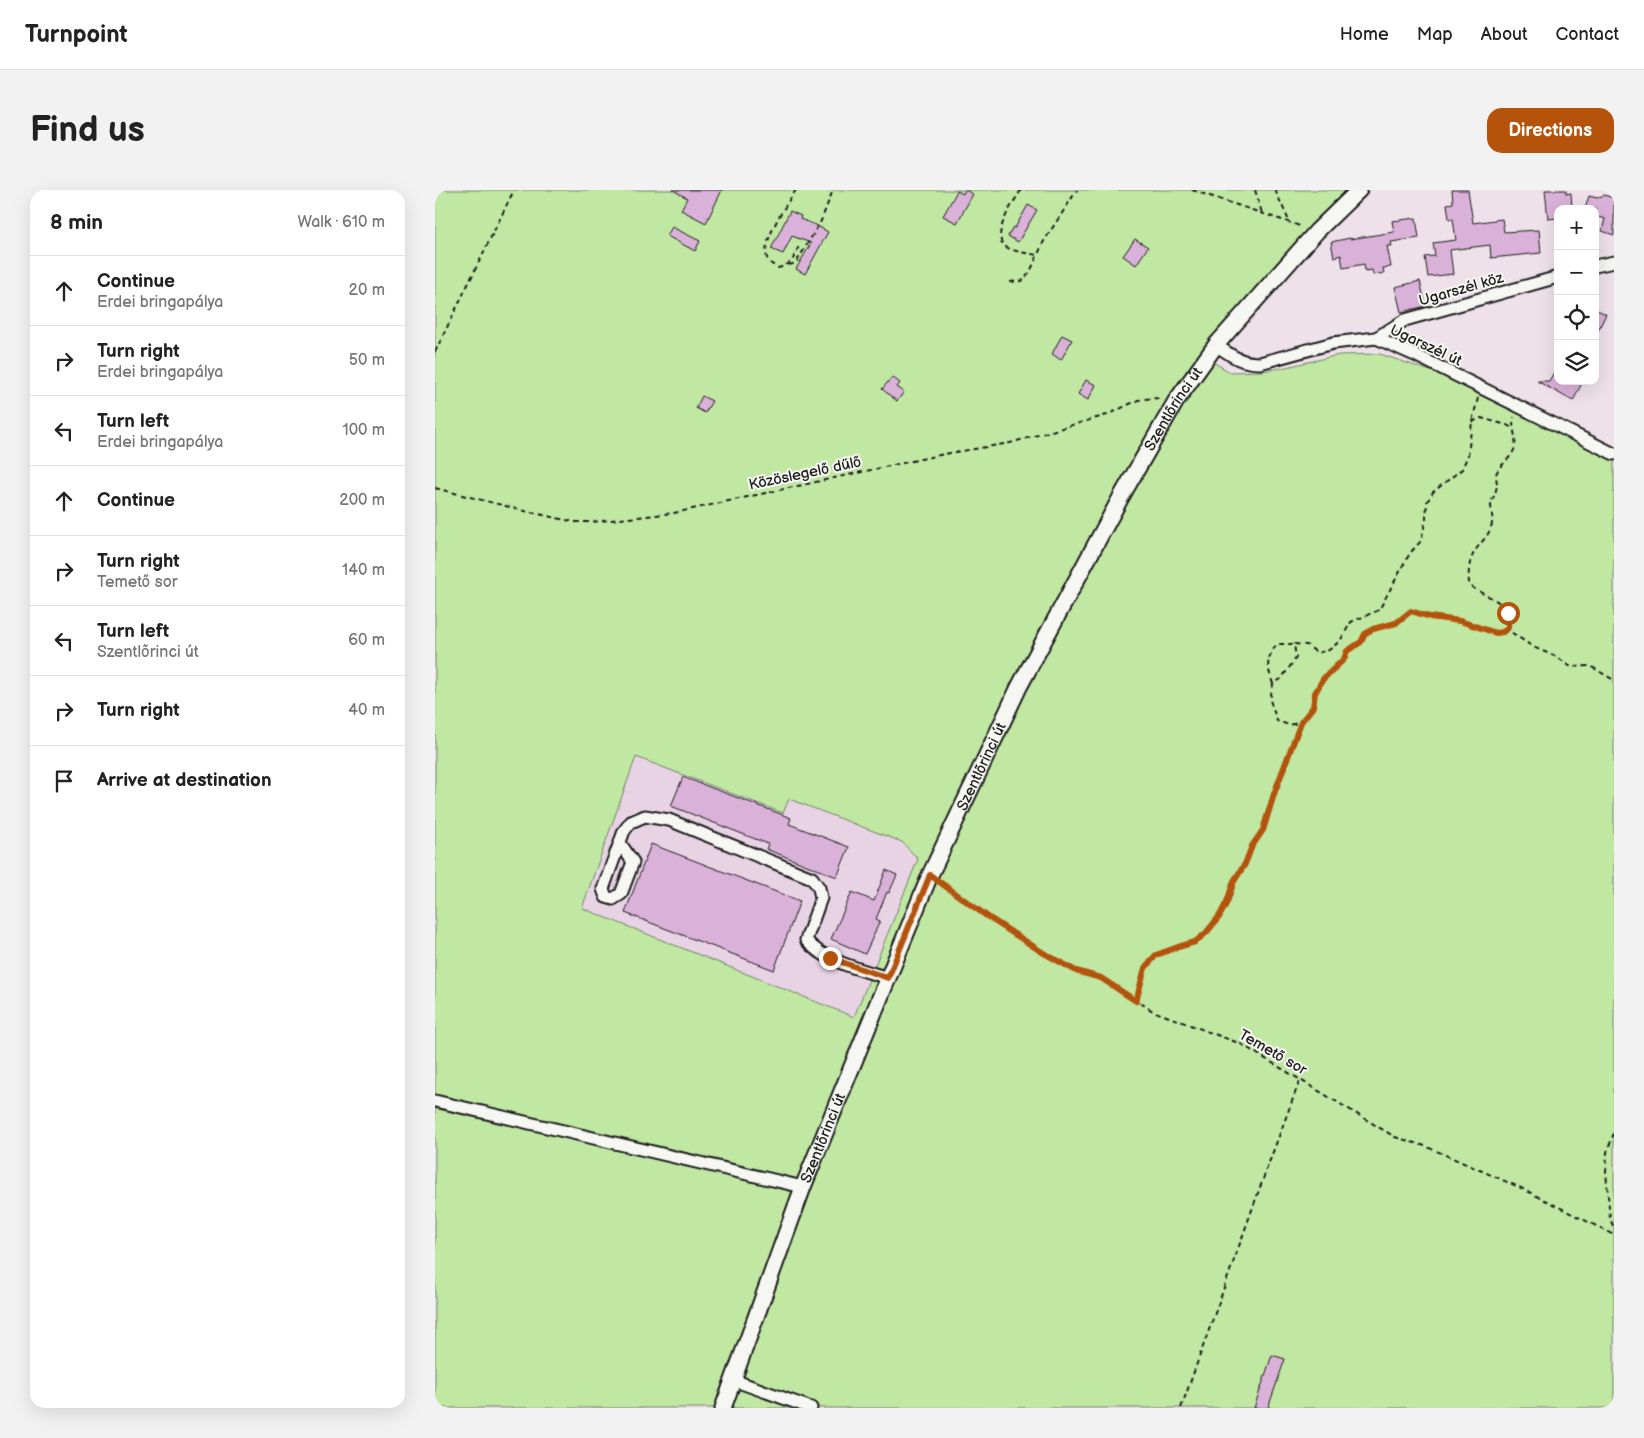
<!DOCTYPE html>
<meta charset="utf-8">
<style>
body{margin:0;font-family:"Balsamiq Sans",sans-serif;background:#f2f2f2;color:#222}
.controls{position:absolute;right:15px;top:15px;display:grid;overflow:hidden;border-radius:10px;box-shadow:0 5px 20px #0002}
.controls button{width:45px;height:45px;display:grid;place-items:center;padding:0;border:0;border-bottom:1px solid #e0e0e0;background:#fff;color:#222;font:25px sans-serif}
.stop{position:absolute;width:15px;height:15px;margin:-11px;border:4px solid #b45309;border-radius:50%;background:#fff}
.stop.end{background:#b45309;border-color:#fff;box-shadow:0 1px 5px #0008}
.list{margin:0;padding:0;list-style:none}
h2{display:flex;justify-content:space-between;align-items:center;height:65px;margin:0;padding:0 20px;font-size:21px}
h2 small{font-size:16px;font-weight:400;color:#767676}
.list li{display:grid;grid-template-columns:32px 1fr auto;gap:15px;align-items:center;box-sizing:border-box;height:70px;padding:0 20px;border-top:1px solid #e0e0e0}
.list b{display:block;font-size:19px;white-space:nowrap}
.list p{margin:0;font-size:16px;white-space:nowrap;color:#767676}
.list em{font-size:16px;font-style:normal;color:#767676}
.icon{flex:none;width:28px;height:28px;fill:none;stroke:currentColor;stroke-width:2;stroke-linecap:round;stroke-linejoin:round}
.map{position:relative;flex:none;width:1179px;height:1218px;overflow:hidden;border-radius:15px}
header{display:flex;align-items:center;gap:30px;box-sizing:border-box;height:70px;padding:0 25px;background:#fff;border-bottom:1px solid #e0e0e0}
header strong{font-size:24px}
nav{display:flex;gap:28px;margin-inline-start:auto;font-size:18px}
.intro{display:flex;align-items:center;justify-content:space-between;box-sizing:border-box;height:120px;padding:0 30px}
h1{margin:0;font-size:35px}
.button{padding:12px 22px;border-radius:15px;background:#b45309;color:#fff;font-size:18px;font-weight:700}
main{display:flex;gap:30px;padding:0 30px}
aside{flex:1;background:#fff;border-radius:15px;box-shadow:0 5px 20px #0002}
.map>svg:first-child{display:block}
.built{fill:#e8d3e5}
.green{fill:#c0e8a3;stroke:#6e8260;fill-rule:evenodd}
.building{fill:#dab1d8;stroke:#1c1c1c}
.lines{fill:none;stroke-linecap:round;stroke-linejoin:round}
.minor-casing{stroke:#1c1c1c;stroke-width:15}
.major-casing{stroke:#1c1c1c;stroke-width:19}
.path{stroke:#1c1c1c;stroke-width:2;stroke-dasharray:5 4;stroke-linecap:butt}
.minor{stroke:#f6f6f2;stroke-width:11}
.major{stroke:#f6f6f2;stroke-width:15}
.route{stroke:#b45309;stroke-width:6}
.labels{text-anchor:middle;stroke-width:4;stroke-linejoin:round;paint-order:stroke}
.street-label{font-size:15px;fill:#1c1c1c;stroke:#f6f6f2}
</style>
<header>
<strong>Turnpoint</strong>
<nav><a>Home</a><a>Map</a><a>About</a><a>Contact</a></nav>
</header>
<div class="intro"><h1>Find us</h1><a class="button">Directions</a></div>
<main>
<aside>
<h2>8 min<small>Walk · 610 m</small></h2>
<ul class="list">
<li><svg class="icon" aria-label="ahead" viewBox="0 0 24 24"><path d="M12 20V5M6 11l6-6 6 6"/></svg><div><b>Continue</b><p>Erdei bringapálya</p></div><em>20 m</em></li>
<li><svg class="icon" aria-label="right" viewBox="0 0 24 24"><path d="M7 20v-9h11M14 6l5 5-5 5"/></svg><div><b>Turn right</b><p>Erdei bringapálya</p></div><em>50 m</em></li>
<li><svg class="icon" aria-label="left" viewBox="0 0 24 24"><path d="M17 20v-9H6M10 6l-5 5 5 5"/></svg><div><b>Turn left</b><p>Erdei bringapálya</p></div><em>100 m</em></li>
<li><svg class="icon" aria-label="ahead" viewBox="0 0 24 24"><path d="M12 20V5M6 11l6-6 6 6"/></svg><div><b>Continue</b></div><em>200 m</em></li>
<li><svg class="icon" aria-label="right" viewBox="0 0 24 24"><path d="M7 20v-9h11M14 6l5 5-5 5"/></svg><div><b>Turn right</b><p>Temető sor</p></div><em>140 m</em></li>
<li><svg class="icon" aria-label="left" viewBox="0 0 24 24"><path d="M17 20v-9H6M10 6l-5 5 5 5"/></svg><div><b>Turn left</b><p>Szentlőrinci út</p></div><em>60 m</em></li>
<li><svg class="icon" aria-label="right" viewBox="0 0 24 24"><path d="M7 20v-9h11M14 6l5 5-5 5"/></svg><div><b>Turn right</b></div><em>40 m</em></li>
<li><svg class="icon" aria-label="arrive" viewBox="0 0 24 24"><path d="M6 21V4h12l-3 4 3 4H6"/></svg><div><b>Arrive at destination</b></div></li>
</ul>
</aside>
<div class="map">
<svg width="1179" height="1218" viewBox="0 0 1179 1218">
<rect width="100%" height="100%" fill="#eee1ea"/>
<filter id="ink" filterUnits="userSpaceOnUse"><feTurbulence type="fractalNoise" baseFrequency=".02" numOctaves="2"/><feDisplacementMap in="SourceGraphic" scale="10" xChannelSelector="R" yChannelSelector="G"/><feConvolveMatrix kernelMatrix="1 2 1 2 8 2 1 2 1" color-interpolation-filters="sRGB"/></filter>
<g filter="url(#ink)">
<polygon class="built" points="201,567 348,623 354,609 467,652 484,669 419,827 147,718"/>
<path class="green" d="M0 0H915L881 31 773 152 764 164 795 182 826 181 847 178 904 165 945 164 1046 198 1179 269V1218H0ZM201 567 348 623 354 609 467 652 483 669 419 827 147 718Z"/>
<g class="building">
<polygon points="238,0 287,0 271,33 246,20 252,8"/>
<polygon points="530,0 538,4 522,33 508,26 522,1 528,4"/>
<polygon points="1017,0 1033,0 1038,33 1067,29 1069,42 1104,40 1106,63 1056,68 1055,55 1015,60 1018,84 993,87 990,67 1000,66 998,53 1021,50 1018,29 1014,29 1012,14 1018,13"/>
<polygon points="1110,0 1131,0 1131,4 1136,3 1137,19 1123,19 1123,28 1113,29"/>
<polygon points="1169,5 1179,8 1179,45 1167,41 1170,29 1160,26 1160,19 1150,19 1154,6 1162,8"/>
<polygon points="593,15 602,20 583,52 573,46 578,37 580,38"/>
<polygon points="355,21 366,26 365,29 381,35 393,42 370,84 361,79 376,53 357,46 348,64 336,59"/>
<polygon points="981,28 984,48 956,52 957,56 952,56 956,77 948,78 949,83 938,85 937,80 930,81 929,74 908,78 906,65 899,67 896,52 915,48 915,49 959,42 957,31"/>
<polygon points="237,37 265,51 260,61 232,46"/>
<polygon points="700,49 713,57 701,75 688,66"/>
<polygon points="985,91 991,116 966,122 960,97"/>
<polygon points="1160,119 1171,124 1160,147"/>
<polygon points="627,145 637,150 626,170 617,164"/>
<polygon points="1123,175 1123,191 1148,191 1138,211 1102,191 1114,191"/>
<polygon points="457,187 465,193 462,197 469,202 462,211 447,199"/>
<polygon points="651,190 661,195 653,210 643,204"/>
<polygon points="267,206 277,211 270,223 261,218"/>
<polygon points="248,587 356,628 354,634 414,657 402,687 331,659 333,654 236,616"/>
<polygon points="216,654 365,711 339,780 190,723"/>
<polygon points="451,680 462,685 454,703 452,702 441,729 445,731 430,764 396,749 417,702 439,711"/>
<polygon points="837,1165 850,1169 833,1218 819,1218"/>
</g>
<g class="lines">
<defs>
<g id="minor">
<polyline points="1160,76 1179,72"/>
<polyline points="941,148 970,130 1123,87"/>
<path d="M781 155C797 166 805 173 825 173L898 153 941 148 982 166 1179 264"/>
<path d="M185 653 198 672 186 704 178 709 171 707 168 699 189 641 196 632 210 626 234 630 377 688 384 698 386 708 371 750C387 771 428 780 453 788"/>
<polyline points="0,911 368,997"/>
<polyline points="298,1190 376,1218"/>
</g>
<g id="major">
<path id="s1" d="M288 1218 368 997 453 788 495 685 584 497 686 307 741 211 781 155 882 41 924 0"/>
</g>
</defs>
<use href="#minor" class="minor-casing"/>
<use href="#major" class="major-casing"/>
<g class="path">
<path d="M361 0C352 13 326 52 332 68 334 73 338 75 343 78 359 74 359 67 365 53"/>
<path d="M586 0C579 12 554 46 571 57 580 62 593 63 602 65"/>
<polyline points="757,0 868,37"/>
<polyline points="820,0 827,23"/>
<polyline points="840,0 855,33"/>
<polyline points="354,75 361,73 386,31 398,0"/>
<polyline points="575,92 587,91 595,82 609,51 642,0"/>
<polyline points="0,162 79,0"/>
<path d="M1043 208 1037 232 1033 265 1027 279 998 302 992 312 991 329 986 351 975 363 944 420 916 432 905 451 894 460 882 463 872 455 859 454 861 468 846 489 838 494 835 510 842 531 854 535 867 532 878 517 880 503 888 489 909 469 912 461 926 453 930 444 938 439 961 433 976 421 995 427 1025 431 1061 443 1068 442 1073 438C1078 410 1052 409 1034 395 1033 377 1034 367 1046 353 1050 348 1054 344 1056 337 1059 329 1056 322 1056 314 1057 309 1060 305 1061 300 1063 294 1061 290 1061 285 1062 277 1077 269 1080 257 1082 246 1076 238 1079 227"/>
<polyline points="1037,232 1046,228 1072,235 1077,238"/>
<polyline points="0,298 90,321 140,332 157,332 239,323 509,264 575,253 672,225 703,210 718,208 726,209"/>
<polyline points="1069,441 1073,440 1098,457 1122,467 1136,477 1155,476 1179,490"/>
<path d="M838 494C832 475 830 470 842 454H859"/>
<polyline points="506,693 553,727 607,762 641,781 666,788 718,821 806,854 960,947 990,956 1086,998 1179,1045"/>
<polyline points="701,811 710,778 721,765 743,757 760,752 771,743 784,727 791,712 799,691 810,674 817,656 828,640 839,604 867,532"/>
<polyline points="1179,943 1172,962 1171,981 1175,1029 1179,1038"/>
<polyline points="746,1218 832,978 865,890"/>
</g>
<use href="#minor" class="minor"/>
<use href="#major" class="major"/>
</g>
</g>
<g class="lines" filter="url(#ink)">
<polyline class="route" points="395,768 453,788 495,685 553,727 607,762 641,781 666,788 701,811 710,778 721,765 743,757 760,752 771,743 784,727 792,712 799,691 810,674 817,656 828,640 839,604 866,532 878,517 880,503 888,489 909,469 912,461 926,452 930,444 938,439 961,433 976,421 995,427 1025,431 1061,443 1068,442 1073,438 1073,423"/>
</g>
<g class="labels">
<g class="street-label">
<text transform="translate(1026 99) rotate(-16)" y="5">Ugarszél köz</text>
<text transform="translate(991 155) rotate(25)" y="5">Ugarszél út</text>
<text dy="5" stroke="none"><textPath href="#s1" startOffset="1098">Szentlőrinci út</textPath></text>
<text transform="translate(370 283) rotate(-12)" y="5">Közöslegelő dűlő</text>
<text dy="5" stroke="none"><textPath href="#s1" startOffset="692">Szentlőrinci út</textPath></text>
<text transform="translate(838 862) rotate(30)" y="5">Temető sor</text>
<text dy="5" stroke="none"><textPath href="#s1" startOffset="288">Szentlőrinci út</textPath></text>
</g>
</g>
</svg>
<div class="controls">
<button>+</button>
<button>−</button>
<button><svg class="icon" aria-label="locate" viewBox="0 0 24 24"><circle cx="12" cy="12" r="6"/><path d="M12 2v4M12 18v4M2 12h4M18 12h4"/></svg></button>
<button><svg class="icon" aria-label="layers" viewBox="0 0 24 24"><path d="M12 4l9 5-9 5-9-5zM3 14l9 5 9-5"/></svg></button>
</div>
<div class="stop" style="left:1073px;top:423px"></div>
<div class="stop end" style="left:395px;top:768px"></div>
</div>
</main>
